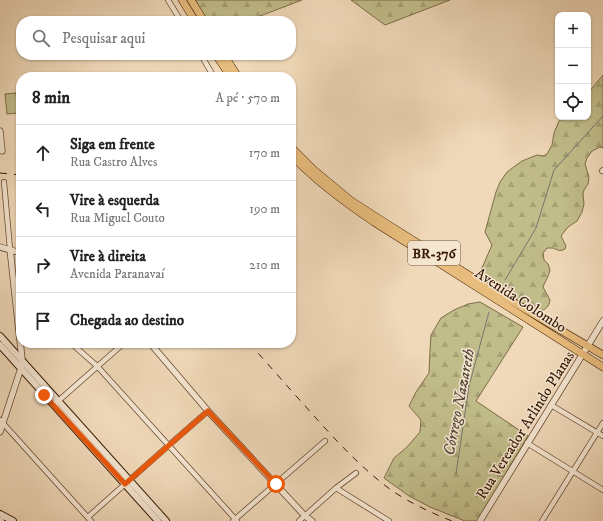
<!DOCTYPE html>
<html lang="pt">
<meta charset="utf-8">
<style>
body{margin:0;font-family:"IM FELL DW Pica",serif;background:#f6f6f6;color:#222}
.controls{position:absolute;right:12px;top:12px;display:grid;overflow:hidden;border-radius:8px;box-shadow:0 1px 3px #0004}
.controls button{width:36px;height:36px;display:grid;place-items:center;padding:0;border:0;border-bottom:1px solid #e0e0e0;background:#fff;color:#222;font:20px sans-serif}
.stop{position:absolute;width:12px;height:12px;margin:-9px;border:3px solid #ea580c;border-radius:50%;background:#fff}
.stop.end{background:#ea580c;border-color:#fff;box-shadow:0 1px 4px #0008}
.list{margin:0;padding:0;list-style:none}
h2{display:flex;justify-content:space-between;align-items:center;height:52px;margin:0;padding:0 16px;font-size:17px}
h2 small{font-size:13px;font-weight:400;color:#767676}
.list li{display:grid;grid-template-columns:26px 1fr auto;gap:12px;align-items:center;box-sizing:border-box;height:56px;padding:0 16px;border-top:1px solid #e0e0e0}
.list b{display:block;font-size:15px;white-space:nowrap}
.list p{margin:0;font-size:13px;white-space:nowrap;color:#767676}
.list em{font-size:13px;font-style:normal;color:#767676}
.icon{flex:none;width:22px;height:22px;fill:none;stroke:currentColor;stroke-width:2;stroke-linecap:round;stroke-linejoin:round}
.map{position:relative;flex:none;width:603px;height:521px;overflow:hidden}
.search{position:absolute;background:#fff;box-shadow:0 1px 3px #0004;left:16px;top:16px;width:280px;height:44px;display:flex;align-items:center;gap:10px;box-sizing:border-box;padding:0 14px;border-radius:16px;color:#767676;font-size:15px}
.panel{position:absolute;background:#fff;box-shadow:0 1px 3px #0004;left:16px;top:72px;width:280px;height:276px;border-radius:16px}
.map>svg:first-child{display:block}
.green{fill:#c1bd8a;stroke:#7c6c47}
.forest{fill:url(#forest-firs);stroke:#7c6c47}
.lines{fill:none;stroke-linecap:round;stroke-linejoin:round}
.stream{stroke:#767871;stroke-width:1}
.minor-casing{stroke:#664a31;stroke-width:6}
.tertiary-casing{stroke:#664a31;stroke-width:7}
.secondary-casing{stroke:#381a04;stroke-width:8}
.primary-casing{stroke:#381a04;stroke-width:8}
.minor{stroke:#f5e6d2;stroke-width:4.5}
.tertiary{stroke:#f5e6d2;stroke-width:5.5}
.secondary{stroke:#f5e6d2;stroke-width:6}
.primary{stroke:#e8bc7c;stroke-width:7}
.rail{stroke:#381a04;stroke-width:1;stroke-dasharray:7 7;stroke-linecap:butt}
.route{stroke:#ea580c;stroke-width:5}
.labels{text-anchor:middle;stroke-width:3;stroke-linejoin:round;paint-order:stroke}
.shield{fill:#f5e6d2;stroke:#715742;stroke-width:1}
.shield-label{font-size:14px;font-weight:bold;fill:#381a04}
.street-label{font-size:15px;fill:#381a04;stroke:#f5e6d2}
.water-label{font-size:16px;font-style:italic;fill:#57493b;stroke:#f5e6d2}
</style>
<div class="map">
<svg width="603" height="521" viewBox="0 0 603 521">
<defs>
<pattern id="forest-firs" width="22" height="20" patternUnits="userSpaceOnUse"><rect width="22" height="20" fill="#c1bd8a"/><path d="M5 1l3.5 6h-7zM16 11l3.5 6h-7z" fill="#a7a275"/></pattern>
</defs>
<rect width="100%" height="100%" fill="#f0d9b9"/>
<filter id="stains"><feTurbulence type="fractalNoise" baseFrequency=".005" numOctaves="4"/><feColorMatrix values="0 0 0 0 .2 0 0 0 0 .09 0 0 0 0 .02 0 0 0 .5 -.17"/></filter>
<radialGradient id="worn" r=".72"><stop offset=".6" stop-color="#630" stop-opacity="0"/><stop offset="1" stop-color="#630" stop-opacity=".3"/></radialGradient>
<polygon class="green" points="16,93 18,113 7,114 5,94"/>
<g class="forest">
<polygon points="194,0 302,0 247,21 207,21"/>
<polygon points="351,0 450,0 385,25"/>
<path d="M603 75V148L600 147 592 151 587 158 585 164 589 177 588 184 584 190 583 194 584 204 582 212 577 221 568 227 561 236 566 246 565 249C559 252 558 250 553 248 552 248 548 248 547 248L543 253 544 260 548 264 550 270C549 276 545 281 543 287L550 300C549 307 546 309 539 312L532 309 478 277 492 245 485 232 496 192 500 182 507 172 522 161 537 155 543 156 547 154 552 145 554 133 559 121 566 117H588V93Z"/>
<polygon points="480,302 523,327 476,401 528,436 478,521 465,521 430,507 409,496 384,478 394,458 407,447 420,432 421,420 409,406 416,392 429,373 430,350 431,335 441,318 454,310 468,304"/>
</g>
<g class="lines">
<g class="stream">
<polyline points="505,280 536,228 554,170 603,116"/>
<polyline points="456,474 469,386 489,312"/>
</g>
<defs>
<g id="minor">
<polyline points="168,0 181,21"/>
<polyline points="201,55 214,77"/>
<polyline points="602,171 603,170"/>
<polyline points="4,182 10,249"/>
<polyline points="71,343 97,366 237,521"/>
<polyline points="56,403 124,343"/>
<polyline points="551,405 603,436"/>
<polyline points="0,420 91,521"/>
<polyline points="527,443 603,490"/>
<polyline points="336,488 389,521"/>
<polyline points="88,517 169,445 208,411"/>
<polyline points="233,521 325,441"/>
<polyline points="299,521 336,488 356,473"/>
<polyline points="542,521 603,423"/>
</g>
<g id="tertiary">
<polyline points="0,131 2,151"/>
<polyline points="0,247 21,253"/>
<polyline points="150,343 208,411 305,516 312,521"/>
<polyline points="0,432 21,368 22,359 10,249"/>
<polyline points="480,521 603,321"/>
</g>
<g id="secondary">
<polyline points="0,336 166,521"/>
<polyline points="0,345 158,521"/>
<polyline points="0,514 13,521"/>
<polyline points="0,521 1,521"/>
</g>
<g id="primary">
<polyline points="182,0 195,21"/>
<polyline points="191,0 204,21"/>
<polyline points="216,55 231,77"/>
<polyline points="224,55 238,77"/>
<polyline points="291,147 314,170 350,200 384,222 491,289 603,355"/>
<path d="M291 155C316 181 344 202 374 222L603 367"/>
</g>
</defs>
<use href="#minor" class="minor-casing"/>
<use href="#tertiary" class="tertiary-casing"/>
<use href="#secondary" class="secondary-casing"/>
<use href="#primary" class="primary-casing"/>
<use href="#minor" class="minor"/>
<use href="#tertiary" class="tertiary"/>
<use href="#secondary" class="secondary"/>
<use href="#primary" class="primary"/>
<g class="rail">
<polyline points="0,173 21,175"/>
<path d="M249 343C268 364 287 386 306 407 331 435 357 464 387 487 406 501 429 512 452 521"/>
</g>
</g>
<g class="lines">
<polyline class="route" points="44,395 125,484 208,411 276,484"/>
</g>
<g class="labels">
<rect class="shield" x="408" y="241" width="52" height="24" rx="3"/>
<g class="shield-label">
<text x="434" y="258">BR-376</text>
</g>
<g class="street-label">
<text transform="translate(521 300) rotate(33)" y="5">Avenida Colombo</text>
<text transform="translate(525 425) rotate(-58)" y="5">Rua Vereador Arlindo Planas</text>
</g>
<g class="water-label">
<text transform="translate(458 402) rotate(-79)" y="6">Córrego Nazareth</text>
</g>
</g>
<rect width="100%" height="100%" filter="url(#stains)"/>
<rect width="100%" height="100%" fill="url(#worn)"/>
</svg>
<div class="controls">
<button>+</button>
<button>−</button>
<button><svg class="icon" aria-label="locate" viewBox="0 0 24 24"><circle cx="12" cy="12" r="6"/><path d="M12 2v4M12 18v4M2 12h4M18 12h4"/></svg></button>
</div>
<div class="stop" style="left:276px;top:484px"></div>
<div class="stop end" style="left:44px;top:395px"></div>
<div class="search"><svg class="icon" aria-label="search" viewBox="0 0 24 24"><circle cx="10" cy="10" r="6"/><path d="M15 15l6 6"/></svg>Pesquisar aqui</div>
<section class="panel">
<h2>8 min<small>A pé · 570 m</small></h2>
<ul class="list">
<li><svg class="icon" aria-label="ahead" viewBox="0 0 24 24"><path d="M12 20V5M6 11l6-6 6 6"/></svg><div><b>Siga em frente</b><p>Rua Castro Alves</p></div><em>170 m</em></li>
<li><svg class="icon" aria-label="left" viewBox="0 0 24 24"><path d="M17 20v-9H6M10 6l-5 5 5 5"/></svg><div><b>Vire à esquerda</b><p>Rua Miguel Couto</p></div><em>190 m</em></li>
<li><svg class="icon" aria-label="right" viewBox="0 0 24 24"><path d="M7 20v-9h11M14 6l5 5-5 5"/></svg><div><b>Vire à direita</b><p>Avenida Paranavaí</p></div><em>210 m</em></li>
<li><svg class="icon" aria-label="arrive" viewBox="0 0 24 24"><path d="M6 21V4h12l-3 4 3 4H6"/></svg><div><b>Chegada ao destino</b></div></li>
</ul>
</section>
</div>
